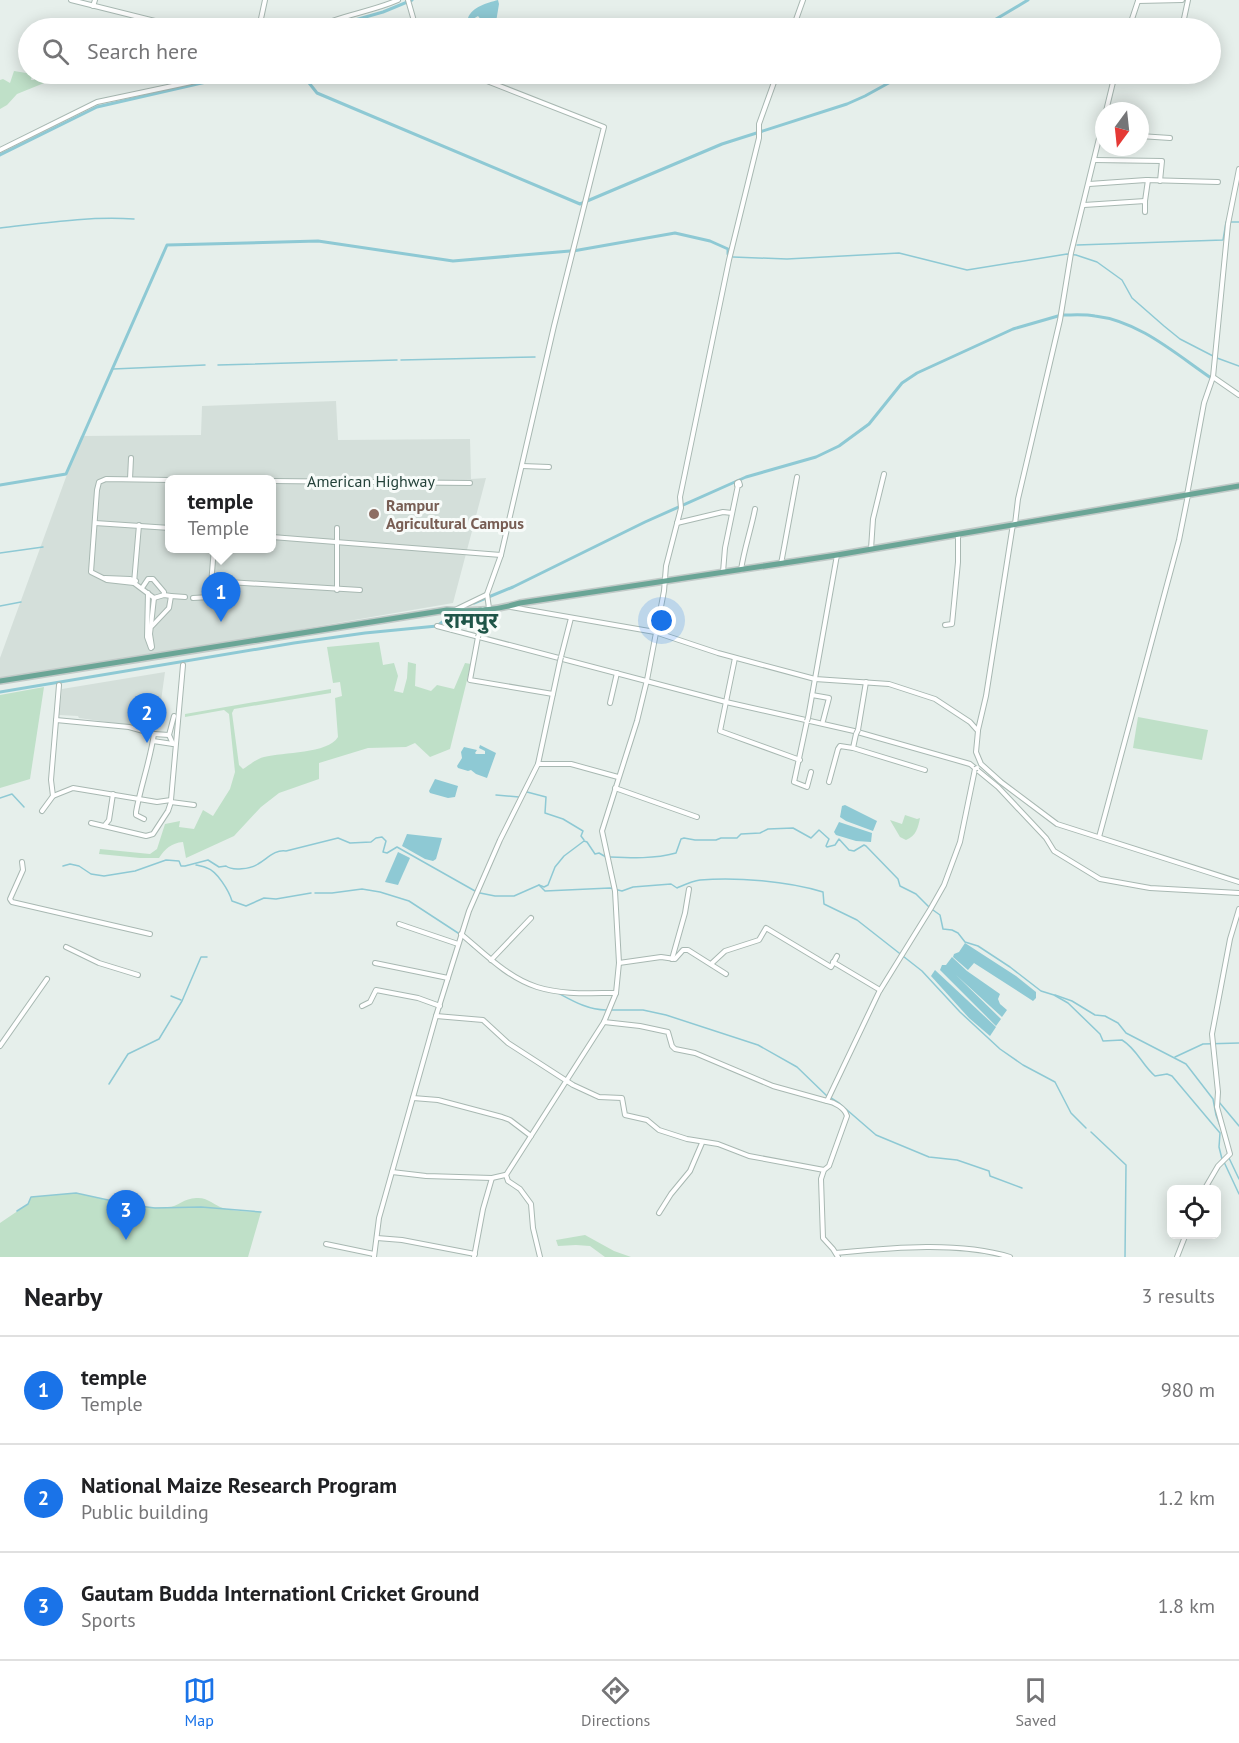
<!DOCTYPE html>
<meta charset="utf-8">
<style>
body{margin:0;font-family:"PT Sans","Noto Sans Devanagari",sans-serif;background:#f2f2f2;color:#202124}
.controls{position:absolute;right:18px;bottom:18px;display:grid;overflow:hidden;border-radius:9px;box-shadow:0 3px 15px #0003}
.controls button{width:54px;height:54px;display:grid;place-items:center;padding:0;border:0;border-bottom:2px solid #e0e0e0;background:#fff;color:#202124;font:30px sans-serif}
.compass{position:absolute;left:1095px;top:102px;width:54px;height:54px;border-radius:50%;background:#fff;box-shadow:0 3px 15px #0003;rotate:195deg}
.you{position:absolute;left:662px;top:621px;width:21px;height:21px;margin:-15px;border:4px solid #fff;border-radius:50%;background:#1a73e8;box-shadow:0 0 0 9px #1a73e833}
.badge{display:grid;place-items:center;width:39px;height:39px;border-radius:50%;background:#1a73e8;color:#fff;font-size:20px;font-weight:700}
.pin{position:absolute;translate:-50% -50px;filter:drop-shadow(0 2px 3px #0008)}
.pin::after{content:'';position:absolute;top:32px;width:21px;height:18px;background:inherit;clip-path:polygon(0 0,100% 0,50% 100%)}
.popup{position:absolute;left:165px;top:475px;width:111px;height:78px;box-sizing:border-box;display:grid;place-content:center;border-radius:9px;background:#fff;filter:drop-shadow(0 2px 4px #0005);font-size:20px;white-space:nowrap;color:#757577}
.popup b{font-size:22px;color:#202124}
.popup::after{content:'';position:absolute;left:50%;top:100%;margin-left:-12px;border:12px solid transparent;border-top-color:#fff}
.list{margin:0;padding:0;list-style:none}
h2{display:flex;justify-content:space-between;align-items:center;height:78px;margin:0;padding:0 24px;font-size:26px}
h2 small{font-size:20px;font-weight:400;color:#757577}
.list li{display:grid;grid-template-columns:39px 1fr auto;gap:18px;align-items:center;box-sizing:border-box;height:108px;padding:0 24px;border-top:2px solid #e0e0e0}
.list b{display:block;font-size:22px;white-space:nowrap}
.list p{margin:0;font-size:20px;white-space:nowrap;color:#757577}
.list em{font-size:20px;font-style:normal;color:#757577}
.icon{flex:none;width:33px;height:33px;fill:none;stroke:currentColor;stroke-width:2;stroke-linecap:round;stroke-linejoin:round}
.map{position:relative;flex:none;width:1239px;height:1257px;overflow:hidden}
.search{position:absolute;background:#fff;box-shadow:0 3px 15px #0003;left:18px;right:18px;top:18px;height:66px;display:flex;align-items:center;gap:15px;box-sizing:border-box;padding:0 21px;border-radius:33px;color:#757577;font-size:22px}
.sheet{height:402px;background:#fff}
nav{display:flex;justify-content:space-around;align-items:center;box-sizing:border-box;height:84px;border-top:2px solid #e0e0e0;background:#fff;font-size:16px;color:#757577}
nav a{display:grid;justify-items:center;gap:3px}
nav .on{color:#1a73e8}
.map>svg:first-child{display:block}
.built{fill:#d4dfda;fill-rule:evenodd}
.green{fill:#bfe0c8}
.water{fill:#8ec9d4}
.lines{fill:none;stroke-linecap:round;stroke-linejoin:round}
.stream{stroke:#8ec9d4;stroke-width:1.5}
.canal{stroke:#8ec9d4;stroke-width:3}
.minor-casing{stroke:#a8b8b2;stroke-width:6}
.major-casing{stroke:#c2cac8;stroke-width:8}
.minor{stroke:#fff;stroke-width:4}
.major{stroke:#6aa596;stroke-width:5}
.minor-bridge-casing{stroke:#a8b8b2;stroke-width:6;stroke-linecap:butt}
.minor-bridge{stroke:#fff;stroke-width:4}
.education-dot{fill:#8d6e63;stroke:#f7fbf9;stroke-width:2}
.labels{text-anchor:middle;stroke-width:6;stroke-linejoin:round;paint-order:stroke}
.street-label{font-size:16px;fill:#24423a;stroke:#f7fbf9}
.education-label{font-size:16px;font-weight:bold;fill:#785e54;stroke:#f7fbf9;text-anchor:start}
.district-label{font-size:22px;font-weight:bold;fill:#1f5548;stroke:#f7fbf9}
</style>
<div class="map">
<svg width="1239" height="1257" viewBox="0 0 1239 1257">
<rect width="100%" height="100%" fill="#e6efeb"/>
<g class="built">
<path d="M336 401 338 440 470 439 471 479 486 478 453 603 0 681V658L81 436 201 435 202 406ZM170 480H272V548H170Z"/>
<polygon points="165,672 160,708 153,707 148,728 79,718 78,716 59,715 62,689"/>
</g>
<g class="green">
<polygon points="14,71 32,74 31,80 34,80 36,74 55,75 54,79 17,94 7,105 0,109 0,80 3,79 10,83"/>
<path d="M379 642 383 665 394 663 398 676 394 691 403 693 407 678 408 662 416 664 415 686 431 691 437 685 454 689 465 663 471 664 450 749 430 757 415 743 406 747 368 748 319 763V779L279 793 261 807 234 836 186 858 183 842C171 843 165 849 159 858H140L99 854 100 849 150 854 157 849 165 824 180 821 179 827 194 829 203 810 213 816 230 789 235 772 229 714 224 710 185 717V714L331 689V693L234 709 232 713 239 765 243 769C251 764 256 759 264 757 283 752 328 754 338 737L335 698 342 696 340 682 333 683 327 647Z"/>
<polygon points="44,687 30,779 0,788 0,695"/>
<polygon points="1138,717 1208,730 1202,760 1133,748"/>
<path d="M905 815 917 819 920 818C918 828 916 836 906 840L900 837 890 820 902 824Z"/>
<path d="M76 1193C105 1199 137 1210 168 1207 178 1207 185 1197 198 1198 209 1198 215 1206 223 1208 235 1212 249 1211 261 1212L248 1257H0V1223L28 1204 31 1197Z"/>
<polygon points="585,1235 614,1251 631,1257 605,1257 590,1246 576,1245 558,1246 556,1240"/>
</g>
<g class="water">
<path d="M498 0 499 4 496 22 487 21 484 23 478 16 473 19 468 18C472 7 487 3 498 0Z"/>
<polygon points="480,745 496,753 487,778 476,774 471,770 468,771 458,768 457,766 462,758 461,752 464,747 477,750 475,753 476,754 485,754 485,751 479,748"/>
<polygon points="435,779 458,786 455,797 448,798 430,793 429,791"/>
<polygon points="845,805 877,821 873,831 846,821 840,817 842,806"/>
<polygon points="839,822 872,833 871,842 856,841 836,835 834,832"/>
<polygon points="407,834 442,838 436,859 433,861 425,859 402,846"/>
<polygon points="398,852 410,858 398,885 385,882"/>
<polygon points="965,943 1016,976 1036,992 1036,998 1033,1001 974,963 968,970 953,957 954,954 959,952"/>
<polygon points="952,957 967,971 1000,994 998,999 1000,1004 1007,1010 1002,1017 956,975 1001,1019 996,1026 940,970 942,965 946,965"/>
<polygon points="935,970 996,1027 990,1036 969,1018 931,976"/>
</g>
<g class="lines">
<g class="stream">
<polyline points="1230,222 1239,222"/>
<path d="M0 228C44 223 89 216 134 219"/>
<polyline points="1077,245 1223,240 1226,222"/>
<polyline points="733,257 787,259 899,253 967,270 1067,254 1076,255 1097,262 1122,280 1132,298 1164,326 1180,339 1213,356"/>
<polyline points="1217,358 1239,366"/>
<polyline points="401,360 535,357"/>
<polyline points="218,365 397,360"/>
<polyline points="113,369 205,365"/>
<polyline points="0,553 43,547"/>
<polyline points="0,606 21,602"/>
<polyline points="527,792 546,797 545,813 563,819 583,831 581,836 584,840"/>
<polyline points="496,795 519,797"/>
<polyline points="0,798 12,794 24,807"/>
<path d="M610 857C632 858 654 859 676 853L681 839 684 838 695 840H716L721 838H737L741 834 760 833 768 829 793 828 811 838 819 830 829 839 826 846 827 847 835 845 839 839 849 850 854 851 864 845 866 846 898 879 900 886 916 894 929 907"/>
<path d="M196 865C200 866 203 866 207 868 217 871 229 891 232 901L246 906 264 898 276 899 311 893"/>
<path d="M63 866 70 864 79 866 91 874 104 876 135 871 166 860 179 861 181 866H185L208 860 219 867 226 866C232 871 251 869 258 864 267 859 275 849 286 851L338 838 350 843 371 842 376 838 382 837 386 841 383 852 387 853 397 847 475 891"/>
<path d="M539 885 545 891 610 888 622 891 633 887 671 884 677 888C684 885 692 881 700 880 737 877 787 881 823 892L824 904 857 920 922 971 960 1012 1000 1049 1023 1065 1055 1082 1071 1113 1086 1128"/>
<polyline points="315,893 332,893 362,889 380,892 409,901 458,933"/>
<polyline points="480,893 495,896 514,896 539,885 544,887 548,885 555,867 564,856 584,841 587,842 595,854 599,853 606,857"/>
<path d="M933 910 940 915 943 929 952 930 958 933 965 942 978 946 1010 967 1041 991 1054 995 1068 1003 1100 1034 1103 1041 1122 1040C1137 1049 1142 1065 1155 1076L1167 1074 1172 1076 1220 1133 1219 1147 1222 1159"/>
<polyline points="466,940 473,947"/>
<path d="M558 993C573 1001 588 1010 606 1010"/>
<polyline points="1055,995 1072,1001 1095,1015 1105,1016 1118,1023 1126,1033 1186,1064 1213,1099 1216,1115 1220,1126"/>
<polyline points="171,996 181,1000"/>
<polyline points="612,1010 643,1010 666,1015 758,1045 797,1067 827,1096"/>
<polyline points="1175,1057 1203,1044 1239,1043"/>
<polyline points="109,1084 128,1054 159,1039 182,1001 201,957 207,957"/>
<polyline points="831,1098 839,1103 876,1135 929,1157 957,1160 989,1171 990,1176 1022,1188"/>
<polyline points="1219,1102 1239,1126"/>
<polyline points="1091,1132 1126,1165 1125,1257"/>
<polyline points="1226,1145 1228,1154"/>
<polyline points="1229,1158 1239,1179"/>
<polyline points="1224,1162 1239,1194"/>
<polyline points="17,1211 28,1204 31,1197 76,1193 131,1205 155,1208 201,1207 261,1212"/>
</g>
<g class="canal">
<polyline points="327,28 383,12 412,0"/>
<polyline points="981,28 1028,0"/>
<polyline points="302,74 317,93 580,204 722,144 847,104 865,96 905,74"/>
<polyline points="0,155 97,107 241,74"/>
<polyline points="573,251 675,233 710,241 728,249 728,254"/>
<path d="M1063 315C1073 315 1085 314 1095 316 1140 321 1178 356 1214 380"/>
<polyline points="0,485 66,474 167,245 318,241 453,261 570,251"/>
<polyline points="474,603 513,587 645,522 746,477 816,457 839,446 869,424 902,383 917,373 1013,329 1058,316"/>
<polyline points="0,692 294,643 365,633 437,626 457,611"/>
</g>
<defs>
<g id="minor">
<polyline points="71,0 183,28"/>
<polyline points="408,0 416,28"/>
<polyline points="1138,1 1182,0"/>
<polyline points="93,6 95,0"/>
<polyline points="259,28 265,0"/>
<path d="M314 28C341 15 371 12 398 0"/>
<polyline points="793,28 803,0"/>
<polyline points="1129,28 1138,1"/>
<polyline points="1182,28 1188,0"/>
<polyline points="469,74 604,127 554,326 501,555 487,594 489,608"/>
<polyline points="1106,111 1115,74"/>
<polyline points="1140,136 1170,138"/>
<polyline points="0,150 97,102 229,74"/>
<polyline points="1094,160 1162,161 1160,181"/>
<polyline points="1089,184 1146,180 1218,182"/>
<polyline points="1145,201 1148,180"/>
<polyline points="1084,205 1145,201 1145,212"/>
<polyline points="1213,377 1239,395"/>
<polyline points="522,466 549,467"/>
<polyline points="130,479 131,458"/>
<polyline points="272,481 470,483"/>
<polygon points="739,482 740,485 737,485 737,483"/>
<polyline points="1187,495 1204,403 1213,377 1228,224 1239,169"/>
<polyline points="95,523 170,528"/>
<polyline points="677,523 723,512 732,513"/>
<polyline points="1015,524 1018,499 1060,320 1071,253 1104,118"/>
<polyline points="337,528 337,590"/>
<polyline points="272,537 501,555"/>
<polyline points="871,549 873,519 884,474"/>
<polyline points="781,564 797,477"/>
<path d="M741 570C744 549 751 530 755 509"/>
<polyline points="723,572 725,548 738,485"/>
<polyline points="105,578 130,579 136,581"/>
<polyline points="212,581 360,590"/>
<polyline points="134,583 139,525"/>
<polyline points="142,588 148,579 153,579 164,592 164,595"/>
<polyline points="148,593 147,637 151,648"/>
<polyline points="171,596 185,597"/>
<polyline points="193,598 210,597 214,548"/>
<polyline points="511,607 655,632 718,653 815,679 889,684 935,699 970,722 978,731 976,752 981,764 1001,782 1057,824 1239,882"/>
<polyline points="455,610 486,595"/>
<polyline points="945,625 952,624 958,562 958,535"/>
<polyline points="152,626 169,608 171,596 164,595 154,598"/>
<polyline points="437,626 726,702 854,731 970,764 998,787 1046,838 1054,851 1100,879 1150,888 1239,893"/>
<polyline points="479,634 483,609"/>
<polyline points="478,637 470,680 553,694"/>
<polyline points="152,647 150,634 154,598 134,583 107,580 91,572 97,490 99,482 106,479 170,480"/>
<polyline points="561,657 571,618"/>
<polyline points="735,658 720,731 800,760"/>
<polyline points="812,695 829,698 823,721"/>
<polyline points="610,703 617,673"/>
<polyline points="808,718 837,555"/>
<path d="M56 720 129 727 154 734C150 761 141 785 136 812V815L144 819"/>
<polyline points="807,721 794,782 807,787 811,772"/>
<polyline points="858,730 866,682"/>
<polyline points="978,730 986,696 1013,524"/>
<polyline points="154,734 169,735"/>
<polyline points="856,734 853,748 925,770"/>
<polyline points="153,741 173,744"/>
<polyline points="173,744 169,735 174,716"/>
<polyline points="538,764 571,764 618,777"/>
<polyline points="829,782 838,749 840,746 853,748"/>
<polyline points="615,788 697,817"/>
<polyline points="53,796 73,788 157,802 171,800 183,665"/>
<polyline points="171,800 171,802 194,805"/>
<polyline points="42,811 53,796 51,780 59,685"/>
<polyline points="91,823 146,836 153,834 168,811 171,802"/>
<polyline points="105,825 109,820 113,794"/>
<polyline points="1099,837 1179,540 1188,495"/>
<polyline points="22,862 23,870 10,899 12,902 150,934"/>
<polyline points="399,924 458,944"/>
<path d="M461 934C484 953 508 978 537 987 563 995 589 993 616 993"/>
<polyline points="66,947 99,963 138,975"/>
<polyline points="672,959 685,913 689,889"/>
<polyline points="491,960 531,918"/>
<polyline points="833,962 880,990"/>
<polyline points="375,963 448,978"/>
<polyline points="619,963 661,957 675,959 683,950 688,950 726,974"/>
<polyline points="711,964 725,951 759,940 766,928 831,967 837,956"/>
<polyline points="362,1006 370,1002 376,990 418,998 440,1006"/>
<polyline points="436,1016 483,1020 508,1043 573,1085 599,1097 622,1098 625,1115 647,1120 659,1130 687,1139 718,1144 749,1156 824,1170"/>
<polyline points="604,1022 640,1026 668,1032 672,1046 675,1049 695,1053 773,1086 827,1101"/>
<polyline points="0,1046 47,979"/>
<polyline points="413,1098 438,1100 502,1117 510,1120 531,1136"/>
<polyline points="392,1172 426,1176 492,1178"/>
<polyline points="1204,1190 1218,1166 1230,1154 1217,1107 1218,1092 1212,1034 1230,939 1239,909"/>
<polyline points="659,1213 671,1194 690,1171 702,1143"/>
<polyline points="377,1238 402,1240 475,1254"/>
<polyline points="326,1244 374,1254"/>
<path d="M836 1253C890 1248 958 1241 1010 1257"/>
<polyline points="374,1257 379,1218 436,1016 469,911 500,840 538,764 560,661"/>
<polyline points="474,1257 483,1209 492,1178 505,1175"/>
<polyline points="540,1257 533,1228 531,1204 520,1189 508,1181 506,1175 604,1022 616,993 619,963 615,891 602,831 637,721 647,680 664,591 666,566 681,508 680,497 729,260 759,138 759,124 777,74"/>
<path d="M838 1257 833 1249 823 1238 821 1179 824 1170 829 1166 847 1116C845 1108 834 1102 827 1101L879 992 931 908 944 885 960 842 975 769"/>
<polyline points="1177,1257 1186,1234"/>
</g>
<path id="major" d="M0 681 447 610C471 612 497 610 520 603L837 555 1239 486"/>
</defs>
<use href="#minor" class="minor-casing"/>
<use href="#major" class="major-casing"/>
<use href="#minor" class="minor"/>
<use href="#major" class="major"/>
<defs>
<g id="minor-bridge">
<polyline points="478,637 479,634"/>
<polyline points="560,661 561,657"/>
<polyline points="807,721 808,718"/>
<polyline points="856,734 858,730"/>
<polyline points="975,769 977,768"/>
</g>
</defs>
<use href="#minor-bridge" class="minor-bridge-casing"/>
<use href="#minor-bridge" class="minor-bridge"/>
</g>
<circle class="education-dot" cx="374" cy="514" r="6"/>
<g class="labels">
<g class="street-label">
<text x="371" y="487">American Highway</text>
</g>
<g class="education-label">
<text x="386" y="511">Rampur<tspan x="386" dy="18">Agricultural Campus</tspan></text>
</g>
<g class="district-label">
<text x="471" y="628">रामपुर</text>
</g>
</g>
</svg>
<div class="controls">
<button><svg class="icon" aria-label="locate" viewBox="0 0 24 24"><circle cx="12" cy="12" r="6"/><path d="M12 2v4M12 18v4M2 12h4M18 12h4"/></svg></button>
</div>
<svg class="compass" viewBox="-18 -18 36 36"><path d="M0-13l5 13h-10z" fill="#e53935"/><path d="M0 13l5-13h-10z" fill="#757577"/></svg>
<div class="you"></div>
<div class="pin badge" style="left:221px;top:622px">1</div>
<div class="popup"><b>temple</b>Temple</div>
<div class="pin badge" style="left:147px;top:743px">2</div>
<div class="pin badge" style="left:126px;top:1240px">3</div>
<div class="search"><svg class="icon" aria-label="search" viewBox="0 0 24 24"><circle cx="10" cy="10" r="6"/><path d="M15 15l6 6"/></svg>Search here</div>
</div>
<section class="sheet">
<h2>Nearby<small>3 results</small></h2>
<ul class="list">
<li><span class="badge">1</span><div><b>temple</b><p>Temple</p></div><em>980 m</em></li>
<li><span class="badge">2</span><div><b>National Maize Research Program</b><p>Public building</p></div><em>1.2 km</em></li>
<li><span class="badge">3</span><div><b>Gautam Budda Internationl Cricket Ground</b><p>Sports</p></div><em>1.8 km</em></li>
</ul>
</section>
<nav>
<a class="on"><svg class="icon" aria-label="map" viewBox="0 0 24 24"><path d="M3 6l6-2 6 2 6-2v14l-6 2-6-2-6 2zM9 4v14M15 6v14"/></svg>Map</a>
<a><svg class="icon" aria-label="directions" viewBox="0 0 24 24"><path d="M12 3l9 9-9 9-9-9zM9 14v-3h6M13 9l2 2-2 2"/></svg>Directions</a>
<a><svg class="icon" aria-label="saved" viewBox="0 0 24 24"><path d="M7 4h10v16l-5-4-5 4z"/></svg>Saved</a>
</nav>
